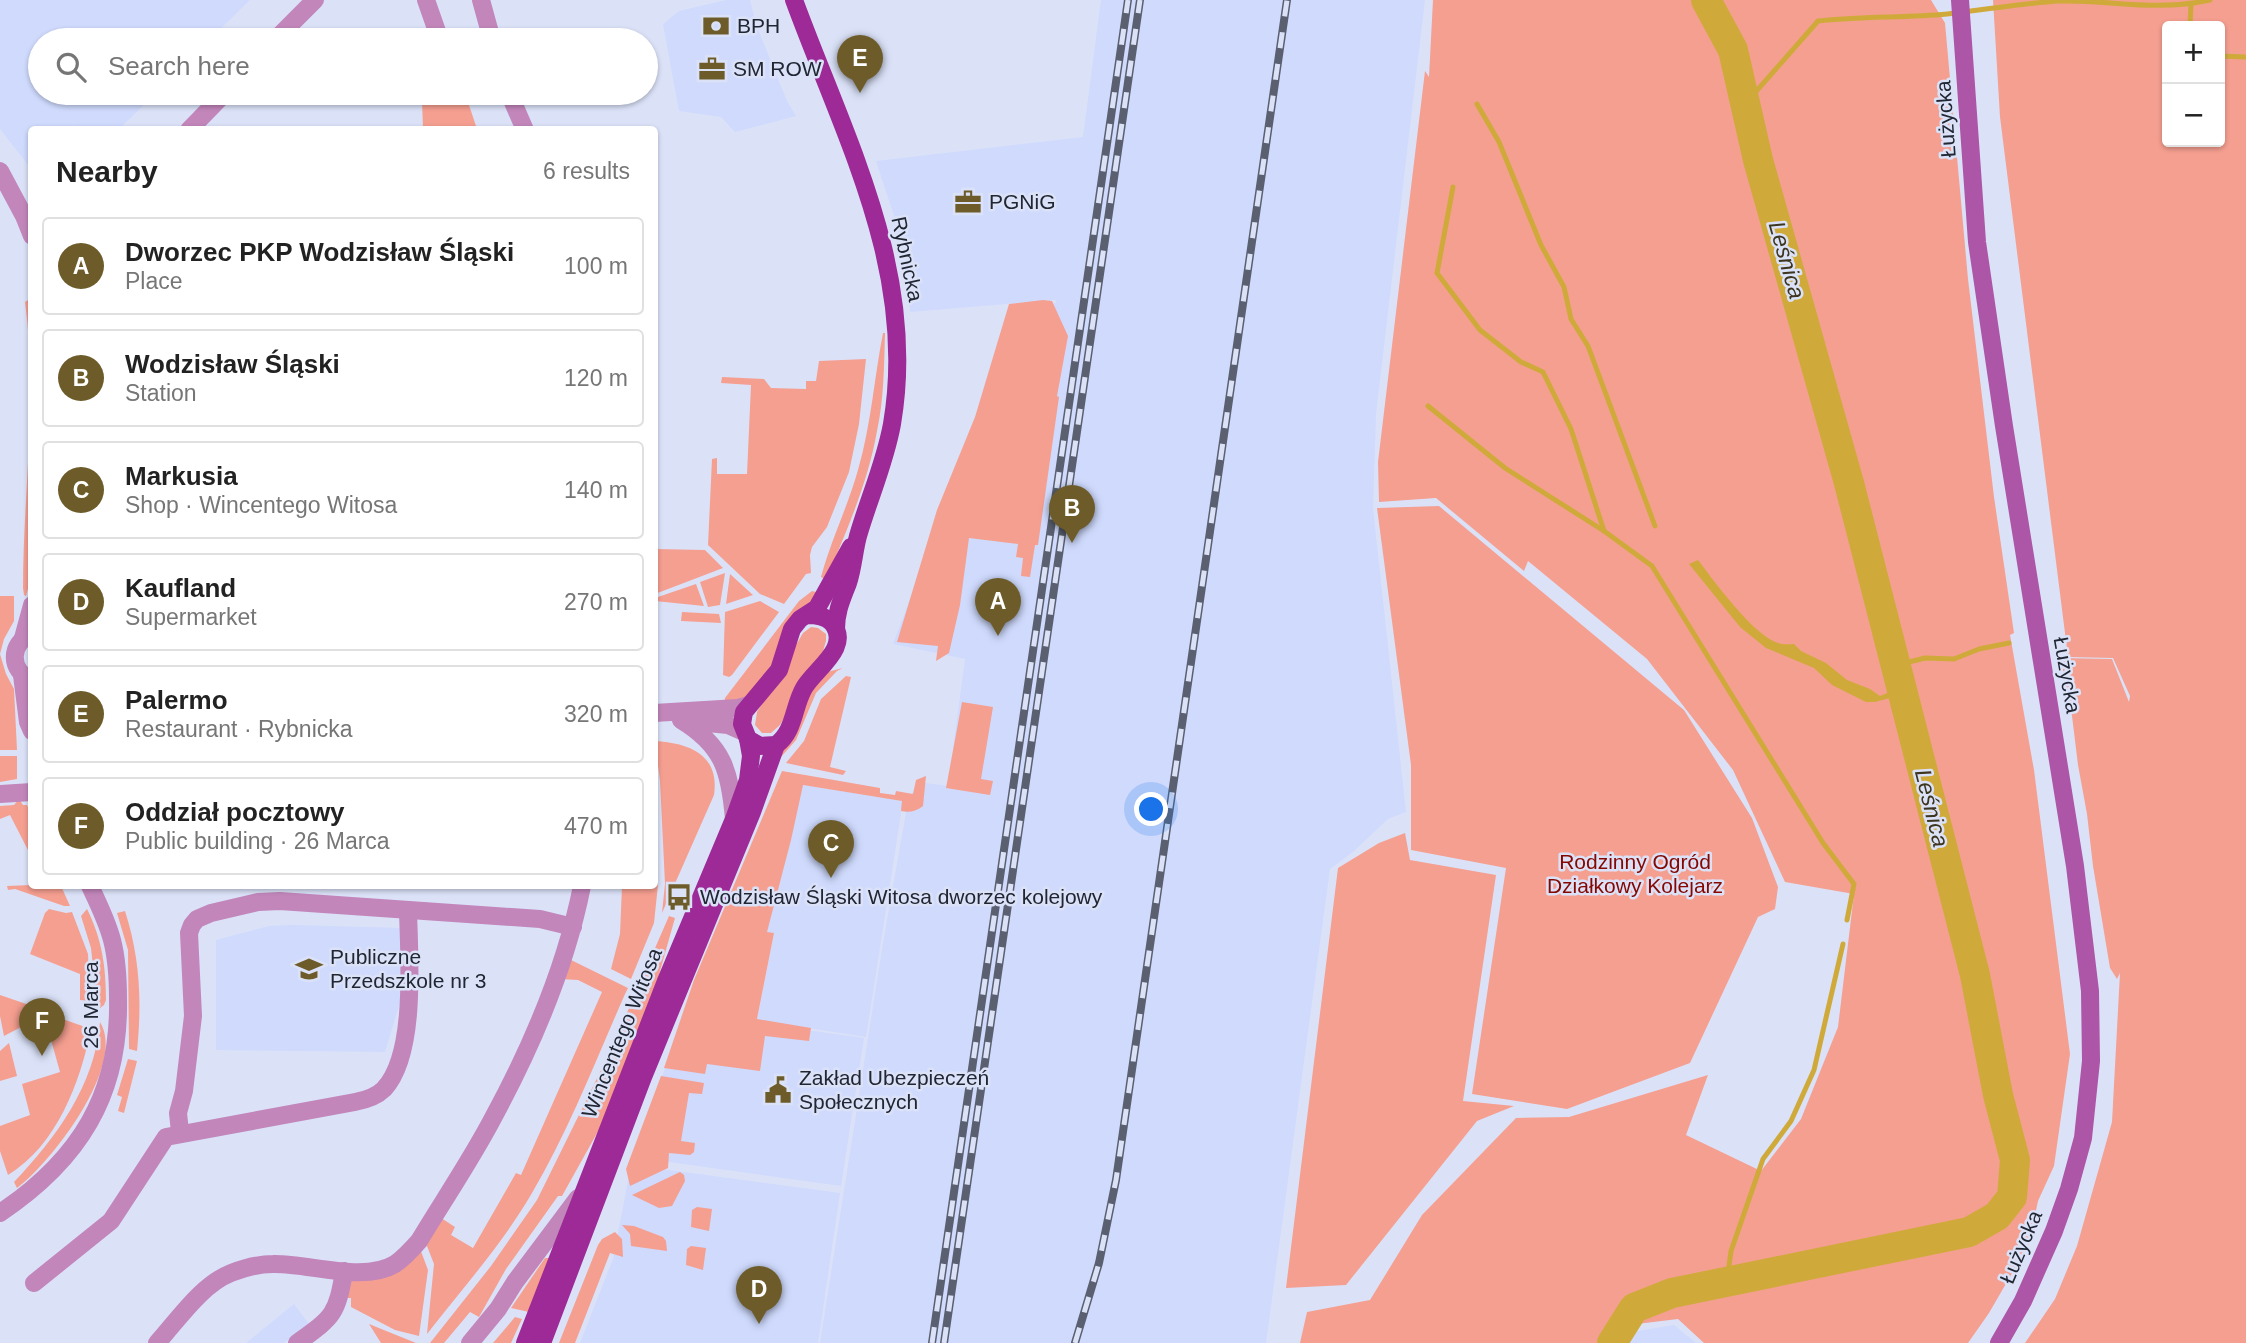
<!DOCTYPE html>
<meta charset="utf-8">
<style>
body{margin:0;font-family:Helvetica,sans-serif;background:#f6f6f6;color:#222}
.controls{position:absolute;right:21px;top:21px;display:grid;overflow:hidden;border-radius:7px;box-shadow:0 2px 5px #0004}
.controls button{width:63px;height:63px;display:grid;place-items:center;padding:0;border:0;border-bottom:2px solid #e0e0e0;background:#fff;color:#222;font:35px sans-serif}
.you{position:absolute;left:1152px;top:810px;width:24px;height:24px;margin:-18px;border:5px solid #fff;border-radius:50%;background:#1a73e8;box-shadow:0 0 0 10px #1a73e833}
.badge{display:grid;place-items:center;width:46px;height:46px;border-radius:50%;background:#6d5c2a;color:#fff;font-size:23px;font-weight:700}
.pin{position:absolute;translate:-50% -58px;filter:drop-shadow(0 2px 4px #0008)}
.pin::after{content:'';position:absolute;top:37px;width:24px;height:21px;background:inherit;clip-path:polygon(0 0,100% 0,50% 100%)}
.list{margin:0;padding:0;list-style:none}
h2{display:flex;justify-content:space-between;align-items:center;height:91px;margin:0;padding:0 28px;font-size:30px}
h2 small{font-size:23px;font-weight:400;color:#767676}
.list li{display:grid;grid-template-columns:46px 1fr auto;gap:21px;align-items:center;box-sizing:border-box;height:98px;margin:0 14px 14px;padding:0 14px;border:2px solid #e0e0e0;border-radius:7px}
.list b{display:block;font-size:26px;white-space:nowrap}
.list p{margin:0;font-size:23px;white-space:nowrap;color:#767676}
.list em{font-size:23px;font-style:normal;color:#767676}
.icon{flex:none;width:38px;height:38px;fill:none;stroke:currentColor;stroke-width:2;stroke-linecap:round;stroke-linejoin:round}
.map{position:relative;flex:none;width:2246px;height:1343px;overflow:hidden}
.search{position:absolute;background:#fff;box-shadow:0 2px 5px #0004;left:28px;top:28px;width:630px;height:77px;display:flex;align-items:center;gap:18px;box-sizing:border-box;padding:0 24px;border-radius:38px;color:#767676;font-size:26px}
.panel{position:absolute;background:#fff;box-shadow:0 2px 5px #0004;left:28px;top:126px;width:630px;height:763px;border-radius:7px}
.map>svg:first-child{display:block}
.built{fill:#cfdafd}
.green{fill:#f59f90;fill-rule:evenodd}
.water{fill:#cfaa3b}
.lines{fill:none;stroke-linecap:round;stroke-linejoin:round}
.stream{stroke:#cfaa3b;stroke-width:5}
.river{stroke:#cfaa3b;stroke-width:30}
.minor{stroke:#c286bb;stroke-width:18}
.tertiary{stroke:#c286bb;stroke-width:18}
.secondary{stroke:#ad55a6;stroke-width:18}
.primary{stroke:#9d2a96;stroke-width:18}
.rail-casing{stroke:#5a6070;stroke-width:8}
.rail{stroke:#dbe2f8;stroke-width:5;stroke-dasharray:16;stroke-linecap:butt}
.labels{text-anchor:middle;stroke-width:5;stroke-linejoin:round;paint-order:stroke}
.poi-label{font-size:21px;fill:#212633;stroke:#dbe2f8;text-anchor:start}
.street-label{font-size:21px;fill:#212633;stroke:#dbe2f8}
.park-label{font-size:21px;fill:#850700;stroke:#dbe2f8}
.water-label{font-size:23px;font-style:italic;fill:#3d351e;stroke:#dbe2f8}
</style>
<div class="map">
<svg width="2246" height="1343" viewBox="0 0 2246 1343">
<rect width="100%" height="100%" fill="#dbe2f8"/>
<g class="built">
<polygon points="0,0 250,0 209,40 40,40 40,93 156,93 119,129 80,129 74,125 69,129 32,130 31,164 29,166 0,129"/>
<polygon points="726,0 750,0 757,27 787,101 796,116 735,132 721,117 679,111 663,24 679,11"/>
<polygon points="1101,0 1425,0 1376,414 1373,508 1406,812 1388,819 1354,851 1330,869 1266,1343 820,1343 882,949 908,801 918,782 948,786 965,659 893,644 958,472 1010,308 1056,303 1056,300 910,312 908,287 896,222 876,161 1083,137"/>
<polygon points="797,784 903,801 866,1037 757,1020 774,934 736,928"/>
<polygon points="293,925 402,928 401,999 385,1052 216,1050 216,940 269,926"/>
<polygon points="685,1013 864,1038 841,1186 633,1157"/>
<polygon points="631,1165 840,1193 818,1343 580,1343 613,1259"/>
<polygon points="294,1304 309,1324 284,1343 246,1343"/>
<polygon points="1674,1325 1696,1343 1627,1343 1631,1332"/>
</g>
<g class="green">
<polygon points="1433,0 1931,0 1945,23 1968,279 1994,497 2014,633 2010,635 2034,770 2070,1054 2054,1166 2038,1201 2029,1244 1989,1313 1968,1343 1704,1343 1678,1319 1604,1328 1598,1343 1300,1343 1307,1312 1370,1300 1422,1215 1516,1118 1569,1117 1708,1075 1686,1135 1761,1171 1801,1119 1838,1027 1854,894 1785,882 1733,770 1647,659 1528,561 1524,571 1436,498 1379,502 1378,462 1425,71 1429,77"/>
<path d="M1993 0H2246V1343H2025L2055 1299 2077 1246 2112 1122 2120 973 2117 979 2110 968 2093 866 2087 814 2078 765 2072 716 2060 658 2112 659 2129 702 2130 696 2113 658 2068 657 2000 117ZM2220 26V142H2167V26Z"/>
<polygon points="445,93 465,93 477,129 423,129 422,101"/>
<path d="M31 298 32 573 26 596 24 595 23 588C23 493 38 398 25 302Z"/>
<polygon points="1043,300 1052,301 1068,336 1057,396 1059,397 1038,545 1035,545 1030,577 1021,576 1023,558 1016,557 1018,544 969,538 960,605 949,653 936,661 938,646 897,642 937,510 975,417 1009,304"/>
<path d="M883 333H885C884 366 884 398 877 431 868 483 846 532 826 580L821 577C831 540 848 506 858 470 871 425 874 379 883 333Z"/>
<polygon points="866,359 859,424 849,472 827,527 812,547 810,555 811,573 806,574 784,604 760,594 708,545 712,459 717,458 717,474 747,474 751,385 721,383 722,377 764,379 771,388 806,389 806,381 816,381 819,361"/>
<polygon points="1439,506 1684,710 1752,818 1778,887 1775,909 1758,917 1690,1063 1567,1109 1472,1094 1506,868 1411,850 1411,765 1377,508"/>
<polygon points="655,549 705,550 723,568 655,594"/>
<polygon points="725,573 720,605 708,607 700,582"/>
<polygon points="730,574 753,595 726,604"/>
<polygon points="696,584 704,606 655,601 655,598"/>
<polygon points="812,591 820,593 778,657 747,697 724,703 725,698 799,601"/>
<polygon points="0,596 14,596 14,621 4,639 0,654 6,674 14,689 17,750 0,750"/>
<polygon points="760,601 779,612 732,675 729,677 723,675 725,612"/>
<polygon points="682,612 719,614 721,623 681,621"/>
<polygon points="811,627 818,628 826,634 826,641 823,651 780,725 771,733 762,733 755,725 757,712 803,633"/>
<polygon points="843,668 837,671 816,693 796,740 781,757 776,758 808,694 827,672"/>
<polygon points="846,676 851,677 830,767 846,771 843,775 786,763 804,741 821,699"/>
<polygon points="962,702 993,707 981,779 993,781 990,795 946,788"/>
<path d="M655 741C688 743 720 754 714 795L662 913 665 884 660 781Z"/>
<polygon points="0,756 17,756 17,779 0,782"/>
<path d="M782 771 880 788V793L895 795 896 791 913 794 916 780 926 776 923 806C917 811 909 813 901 811L902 801 803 785 791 840 767 932 774 933 757 1019 811 1028 809 1041 765 1036 760 1071 707 1064 705 1074 664 1068 694 980Z"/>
<polygon points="19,799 23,805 27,805 31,815 31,856 10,815 0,819 0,806 14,805"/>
<polygon points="655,813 658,885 654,923 631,979 611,969 620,934 622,886 654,886"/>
<polygon points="1405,833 1410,860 1496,875 1463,1101 1514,1106 1477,1121 1346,1285 1286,1288 1338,868 1379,843"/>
<polygon points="31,885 61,886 70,906 64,906 15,889 8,890 7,886"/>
<polygon points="49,909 66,913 72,912 88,954 90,1001 80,1000 80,974 30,954 45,913"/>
<path d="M87 909C102 939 106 967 106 1000L104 1005 100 1008 97 1005 91 948 81 916Z"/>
<path d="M125 911C140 958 142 1001 137 1051L129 1049 128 950 117 913Z"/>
<polygon points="669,916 675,918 658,978 601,1126 562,1196 558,1196 506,1269 479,1317 470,1312 444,1343 430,1343 491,1266 537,1200 609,1054"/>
<path d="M569 959 628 988 625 994C596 1060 569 1130 532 1193 503 1243 463 1288 427 1334L434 1264 425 1241 438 1216 455 1227 451 1235 473 1248 516 1173 521 1175 602 992 578 980 560 979Z"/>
<polygon points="0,995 38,1008 23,1026 4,1036 0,1016"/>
<path d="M54 1016 91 1029C80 1083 57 1145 8 1175L0 1151V1126L30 1115 22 1084 60 1072 48 1029 33 1033 32 1028Z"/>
<path d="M100 1022C127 1065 51 1163 17 1188L14 1182C56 1138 95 1085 100 1022Z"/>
<polygon points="9,1043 17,1076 0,1081 0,1051"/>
<polygon points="128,1059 137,1061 124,1113 118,1111 122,1097 117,1095"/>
<polygon points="661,1076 704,1083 702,1094 689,1093 681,1141 695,1143 694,1152 690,1155 669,1153 668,1168 630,1186 626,1169"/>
<polygon points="680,1172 684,1175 685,1181 672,1206 659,1208 632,1195"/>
<polygon points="697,1207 712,1209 709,1231 691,1227 692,1210"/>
<polygon points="622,1225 634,1226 663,1237 666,1241 667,1251 631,1246 630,1234"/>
<polygon points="615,1232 622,1239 623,1257 610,1253 575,1343 559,1343 598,1245 602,1239"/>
<polygon points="419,1246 428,1270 419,1336 395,1330 351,1307 351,1298 345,1298 346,1281"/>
<polygon points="691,1246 706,1248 703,1270 686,1265 687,1249"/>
<polygon points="545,1258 550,1258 529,1312 511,1308"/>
<polygon points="515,1317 522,1319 511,1343 493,1343"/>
<polygon points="369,1324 416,1343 381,1343"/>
</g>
<path class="water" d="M1698 560C1715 582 1753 635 1778 643 1783 645 1789 644 1794 644L1801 651 1826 663 1847 680 1870 689 1880 696 1902 687 1904 694 1875 702H1866L1832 685 1814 668 1766 648 1740 627 1689 564Z"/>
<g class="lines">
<g class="stream">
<polyline points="2190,26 2191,4"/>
<polyline points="2220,56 2246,57"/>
<polyline points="1477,104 1499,142 1541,245 1564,287 1571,319 1588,346 1655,526"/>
<path d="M1745 104 1818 21C1861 16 1905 18 1947 14 1985 10 2022 3 2060 1 2113 0 2155 12 2210 0"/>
<polyline points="1453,187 1437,273 1480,330 1521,362 1543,372 1571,429 1604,531 1652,566 1823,843 1854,884 1847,920"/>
<polyline points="1428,406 1505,468 1604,531"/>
<polyline points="1897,665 1925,658 1954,659 1979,649 2009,643"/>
<polyline points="1727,1281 1731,1251 1763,1159 1791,1121 1814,1070 1843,944"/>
</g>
<polyline class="river" points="1612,1343 1634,1308 1672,1293 1969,1232 1997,1216 2012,1197 2015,1160 1998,1095 1975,975 1849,483 1758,160 1733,50 1706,0"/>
<g class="minor">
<polyline points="426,0 440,40"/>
<polyline points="481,0 492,40"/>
<polyline points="275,40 315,0"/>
<polyline points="509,93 525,130"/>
<polyline points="189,130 225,93"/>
<polyline points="0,794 32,792"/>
<polyline points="180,1132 178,1113 184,1091 193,1016 189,933 192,925 197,919 211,913 258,902 280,901 540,919 573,927"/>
<path d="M34 1283 111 1221 166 1137 355 1102C366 1100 376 1097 384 1089 417 1054 409 956 408 910"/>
<path d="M157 1343C178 1320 201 1285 231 1273 244 1268 259 1264 273 1264 308 1263 364 1283 395 1264 404 1258 412 1249 419 1241 443 1201 471 1160 493 1118 532 1046 566 966 582 886"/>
<path d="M297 1343C333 1317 337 1315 344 1271"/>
<polyline points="470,1343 498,1309 515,1282 578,1198"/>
</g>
<g class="tertiary">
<polyline points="0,171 24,216 32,236"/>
<path d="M32 634C9 643 9 671 32 680"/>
<polyline points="23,638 32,605"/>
<polyline points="22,675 28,722 32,731"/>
<polyline points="654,713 738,708 749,705"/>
<path d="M681 720C724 746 730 772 734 819"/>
<polyline points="686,721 728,725 744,732"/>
<path d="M0 1213C79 1160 120 1095 118 999 118 979 117 959 112 940 107 921 98 903 90 886"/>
</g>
<polyline class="secondary" points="1960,0 1977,242 2004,426 2075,866 2090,991 2091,1061 2083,1138 2069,1189 2054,1231 2023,1301 1999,1343"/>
<g class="primary">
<path d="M794 0C845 139 918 272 892 424 885 463 869 498 858 536 854 551 853 568 848 583 842 599 836 611 836 629"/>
<path d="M807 615C817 615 826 616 832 623 852 647 815 669 804 688 793 707 795 731 776 745L760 746 748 739 742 724 744 712 779 670 792 629 800 619 817 608 851 547"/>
<polyline points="525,1343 666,981 734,819 748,780 751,756 748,739"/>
<polyline points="542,1343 643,1077 752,812 776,745"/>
</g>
<defs>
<g id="rail">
<polyline points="932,1343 1128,0"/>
<polyline points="944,1343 1140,0"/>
<polyline points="1075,1343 1099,1263 1116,1180 1287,0"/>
</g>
</defs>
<use href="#rail" class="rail-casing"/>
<use href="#rail" class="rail"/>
</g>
<defs>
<symbol id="bank-bare" viewBox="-9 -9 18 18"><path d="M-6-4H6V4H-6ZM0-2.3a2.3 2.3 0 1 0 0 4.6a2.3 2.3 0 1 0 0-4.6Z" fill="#6d5c2a" stroke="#dbe2f8" stroke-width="2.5" paint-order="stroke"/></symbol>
<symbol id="office-bare" viewBox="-9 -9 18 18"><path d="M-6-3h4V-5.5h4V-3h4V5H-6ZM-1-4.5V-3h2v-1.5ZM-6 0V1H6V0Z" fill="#6d5c2a" stroke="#dbe2f8" stroke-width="2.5" paint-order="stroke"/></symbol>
<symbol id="bus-bare" viewBox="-9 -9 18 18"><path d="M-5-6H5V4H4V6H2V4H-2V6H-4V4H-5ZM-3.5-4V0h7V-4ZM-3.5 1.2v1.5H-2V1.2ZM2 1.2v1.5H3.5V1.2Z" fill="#6d5c2a" stroke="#dbe2f8" stroke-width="2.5" paint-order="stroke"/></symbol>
<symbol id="school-bare" viewBox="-9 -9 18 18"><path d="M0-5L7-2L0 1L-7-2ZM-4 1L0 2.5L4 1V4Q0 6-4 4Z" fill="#6d5c2a" stroke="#dbe2f8" stroke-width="2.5" paint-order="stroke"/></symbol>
<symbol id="civic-bare" viewBox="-9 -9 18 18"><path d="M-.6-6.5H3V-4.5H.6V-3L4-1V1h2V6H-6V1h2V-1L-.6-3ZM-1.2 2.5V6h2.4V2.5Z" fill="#6d5c2a" stroke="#dbe2f8" stroke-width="2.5" paint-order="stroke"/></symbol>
</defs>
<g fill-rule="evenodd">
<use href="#bank-bare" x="697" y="7" width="38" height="38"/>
<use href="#office-bare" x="693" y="50" width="38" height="38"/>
<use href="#office-bare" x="949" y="183" width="38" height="38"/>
<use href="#bus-bare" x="660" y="878" width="38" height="38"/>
<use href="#school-bare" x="290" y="950" width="38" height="38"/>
<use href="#civic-bare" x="759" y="1071" width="38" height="38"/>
</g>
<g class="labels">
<g class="poi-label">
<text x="737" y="33">BPH</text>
<text x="733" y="76">SM ROW</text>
<text x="989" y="209">PGNiG</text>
<text x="700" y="904">Wodzisław Śląski Witosa dworzec kolejowy</text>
<text x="330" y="964">Publiczne<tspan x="330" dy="24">Przedszkole nr 3</tspan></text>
<text x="799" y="1085">Zakład Ubezpieczeń<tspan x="799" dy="24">Społecznych</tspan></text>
</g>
<g class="street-label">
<text transform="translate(1946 119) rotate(-94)" y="7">Łużycka</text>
<text transform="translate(907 259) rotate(78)" y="7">Rybnicka</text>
<text transform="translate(2067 675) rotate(80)" y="7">Łużycka</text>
<text transform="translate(91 1005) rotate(-90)" y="7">26 Marca</text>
<text transform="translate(622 1033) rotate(-68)" y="7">Wincentego Witosa</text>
<text transform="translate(2021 1247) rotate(-67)" y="7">Łużycka</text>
</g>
<g class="park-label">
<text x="1635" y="869">Rodzinny Ogród<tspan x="1635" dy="24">Działkowy Kolejarz</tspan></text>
</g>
<g class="water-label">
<text transform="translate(1787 260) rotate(74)" y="8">Leśnica</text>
<text transform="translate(1932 808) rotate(76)" y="8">Leśnica</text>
</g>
</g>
</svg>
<div class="controls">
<button>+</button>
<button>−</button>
</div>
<div class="you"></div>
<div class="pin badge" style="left:998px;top:636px">A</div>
<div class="pin badge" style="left:1072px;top:543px">B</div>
<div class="pin badge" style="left:831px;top:878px">C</div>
<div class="pin badge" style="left:759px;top:1324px">D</div>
<div class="pin badge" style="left:860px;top:93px">E</div>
<div class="pin badge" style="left:42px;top:1056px">F</div>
<div class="search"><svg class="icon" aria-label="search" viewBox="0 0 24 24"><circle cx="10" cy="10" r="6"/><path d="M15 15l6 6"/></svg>Search here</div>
<section class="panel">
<h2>Nearby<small>6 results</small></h2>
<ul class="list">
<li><span class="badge">A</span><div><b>Dworzec PKP Wodzisław Śląski</b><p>Place</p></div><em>100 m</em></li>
<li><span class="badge">B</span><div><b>Wodzisław Śląski</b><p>Station</p></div><em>120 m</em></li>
<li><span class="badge">C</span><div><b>Markusia</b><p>Shop · Wincentego Witosa</p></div><em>140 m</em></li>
<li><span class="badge">D</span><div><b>Kaufland</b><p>Supermarket</p></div><em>270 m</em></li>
<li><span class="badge">E</span><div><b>Palermo</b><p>Restaurant · Rybnicka</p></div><em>320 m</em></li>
<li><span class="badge">F</span><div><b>Oddział pocztowy</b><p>Public building · 26 Marca</p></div><em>470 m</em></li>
</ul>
</section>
</div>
